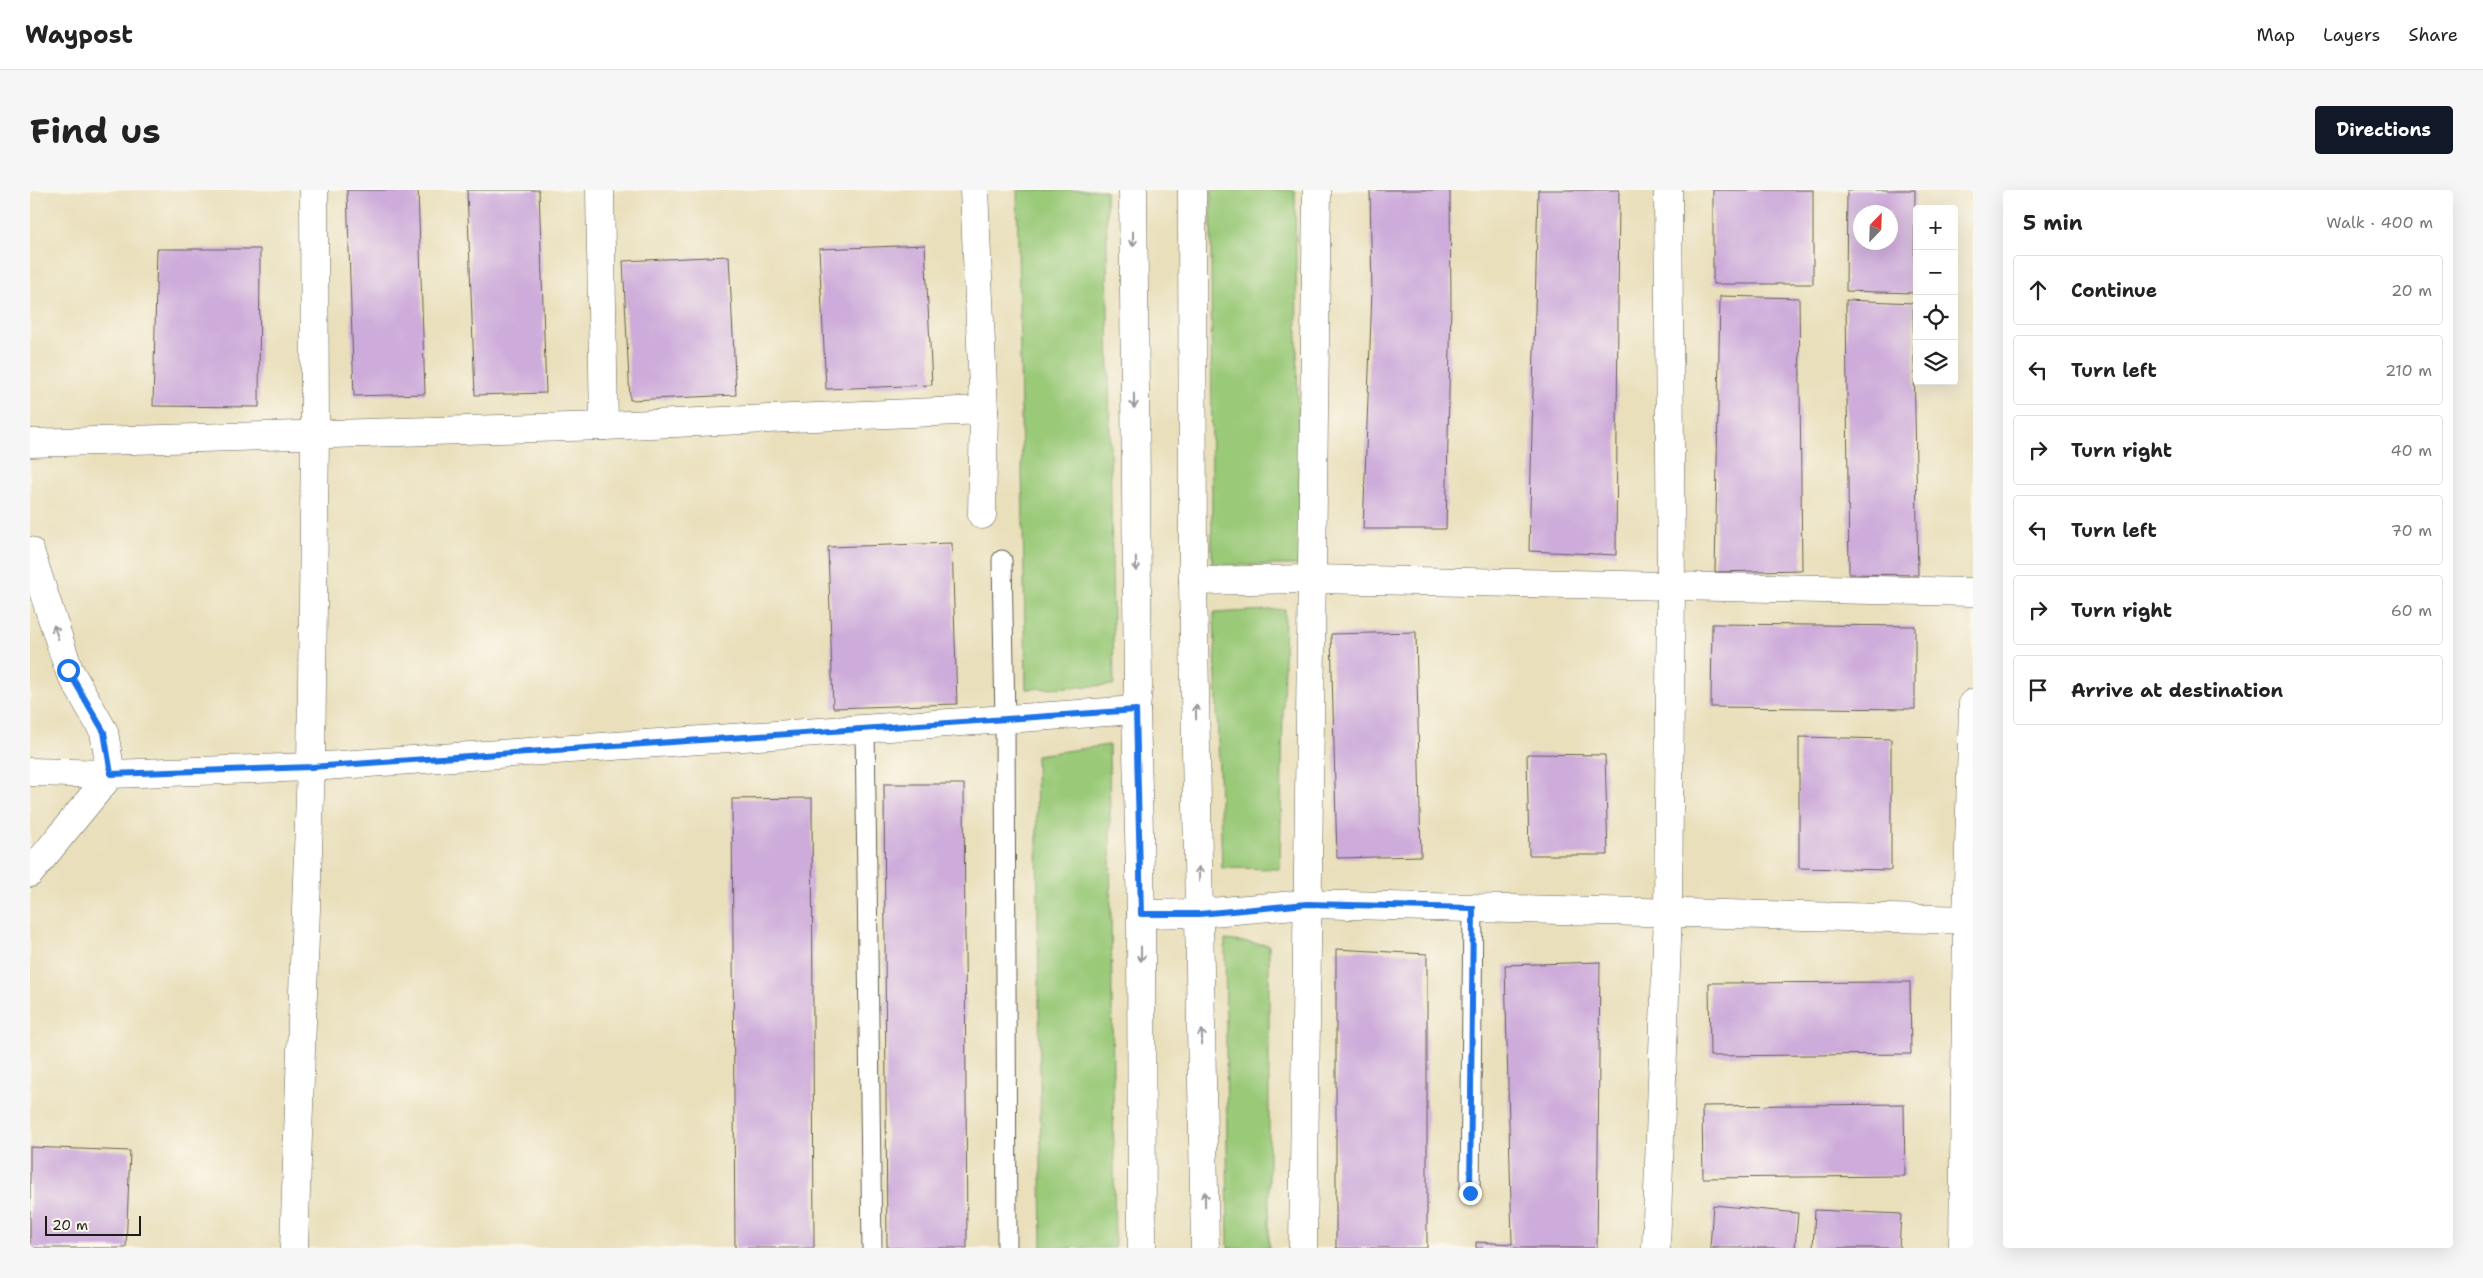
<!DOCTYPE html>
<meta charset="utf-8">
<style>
body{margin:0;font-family:"Shantell Sans",sans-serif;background:#f6f6f6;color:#222}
.controls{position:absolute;right:15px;top:15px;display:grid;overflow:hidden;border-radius:5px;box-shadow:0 5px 20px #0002}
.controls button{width:45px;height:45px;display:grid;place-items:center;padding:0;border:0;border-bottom:1px solid #e0e0e0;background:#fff;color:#222;font:25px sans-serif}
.compass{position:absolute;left:1823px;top:15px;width:45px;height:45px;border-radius:50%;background:#fff;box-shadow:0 5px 20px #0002;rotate:23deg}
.scale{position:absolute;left:15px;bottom:12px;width:96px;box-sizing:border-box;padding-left:5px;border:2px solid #1c1c1c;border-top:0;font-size:14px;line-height:18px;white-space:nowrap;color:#1c1c1c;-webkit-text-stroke:4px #fbf7ec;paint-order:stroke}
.stop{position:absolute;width:15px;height:15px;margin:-11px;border:4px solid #1a73e8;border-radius:50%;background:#fff}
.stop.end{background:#1a73e8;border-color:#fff;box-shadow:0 1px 5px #0008}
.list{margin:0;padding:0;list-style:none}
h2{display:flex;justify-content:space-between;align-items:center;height:65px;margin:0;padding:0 20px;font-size:21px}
h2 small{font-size:16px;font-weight:400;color:#767676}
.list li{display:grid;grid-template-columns:32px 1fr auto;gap:15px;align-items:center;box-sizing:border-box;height:70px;margin:0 10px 10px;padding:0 10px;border:1px solid #e0e0e0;border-radius:5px}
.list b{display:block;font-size:19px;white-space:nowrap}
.list em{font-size:16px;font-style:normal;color:#767676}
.icon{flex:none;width:28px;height:28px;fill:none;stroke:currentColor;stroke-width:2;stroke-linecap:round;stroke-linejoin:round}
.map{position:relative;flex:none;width:1943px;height:1058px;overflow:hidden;border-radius:5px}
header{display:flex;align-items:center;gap:30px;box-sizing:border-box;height:70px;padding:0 25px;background:#fff;border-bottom:1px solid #e0e0e0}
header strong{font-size:24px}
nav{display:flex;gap:28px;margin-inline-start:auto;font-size:18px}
.intro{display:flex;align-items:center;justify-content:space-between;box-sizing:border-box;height:120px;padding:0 30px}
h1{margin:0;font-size:35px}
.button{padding:12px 22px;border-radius:5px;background:#111827;color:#fff;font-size:18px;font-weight:700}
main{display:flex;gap:30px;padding:0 30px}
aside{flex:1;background:#fff;border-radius:5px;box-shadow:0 5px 20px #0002}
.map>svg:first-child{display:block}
.green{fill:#9ac978;stroke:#5b724a}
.building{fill:#cdabda;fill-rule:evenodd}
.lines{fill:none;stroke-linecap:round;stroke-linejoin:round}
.service-casing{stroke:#646054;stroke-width:21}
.minor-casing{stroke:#646054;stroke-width:29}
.tertiary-casing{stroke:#646054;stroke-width:29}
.service{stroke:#fff;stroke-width:19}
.minor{stroke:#fff;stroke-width:28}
.tertiary{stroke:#fff;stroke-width:28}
.oneway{stroke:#999}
.route{stroke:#1a73e8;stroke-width:6}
</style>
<header>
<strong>Waypost</strong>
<nav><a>Map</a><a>Layers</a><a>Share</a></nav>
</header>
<div class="intro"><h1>Find us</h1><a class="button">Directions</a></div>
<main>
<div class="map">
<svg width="1943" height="1058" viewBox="0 0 1943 1058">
<rect width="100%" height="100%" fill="#fbf7ec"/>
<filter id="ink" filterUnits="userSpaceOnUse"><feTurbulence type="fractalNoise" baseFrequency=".02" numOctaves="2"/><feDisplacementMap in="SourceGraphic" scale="10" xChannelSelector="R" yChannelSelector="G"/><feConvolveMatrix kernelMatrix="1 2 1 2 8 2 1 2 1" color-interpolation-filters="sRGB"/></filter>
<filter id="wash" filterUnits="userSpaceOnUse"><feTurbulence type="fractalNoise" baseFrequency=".0096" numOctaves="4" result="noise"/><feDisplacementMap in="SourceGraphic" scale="20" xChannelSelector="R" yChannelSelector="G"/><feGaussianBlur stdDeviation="1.12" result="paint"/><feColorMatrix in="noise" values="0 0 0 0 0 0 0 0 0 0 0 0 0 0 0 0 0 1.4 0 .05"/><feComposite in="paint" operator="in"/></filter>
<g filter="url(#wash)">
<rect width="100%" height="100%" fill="#e9dfbb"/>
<g class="green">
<polygon points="987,0 1076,0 1084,495 996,499"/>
<polygon points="1181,0 1265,0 1270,375 1182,375"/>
<polygon points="1255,419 1250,679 1192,678 1184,423"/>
<polygon points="1079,555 1085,1058 1012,1058 1006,565"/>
<polygon points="1195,750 1239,755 1239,1058 1198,1058"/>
</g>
<g id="blocks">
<g class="building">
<polygon points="317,0 388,0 395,204 324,206"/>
<polygon points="437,0 509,0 516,203 445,205"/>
<polygon points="1340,0 1420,0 1421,113 1416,339 1333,339 1342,102"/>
<polygon points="1508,0 1589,0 1586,365 1499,361"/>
<rect x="1683" y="0" width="100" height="94"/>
<path d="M1817 0H1885L1884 103 1816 101ZM1830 22H1860V52H1830Z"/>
<polygon points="895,55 902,195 796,199 789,59"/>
<polygon points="127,59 230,59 229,217 123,216"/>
<polygon points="699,66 706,205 600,210 593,71"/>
<polygon points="1690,106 1769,108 1772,380 1685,382"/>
<polygon points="1816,110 1883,113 1888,385 1819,384"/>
<polygon points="922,353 927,514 803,518 798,357"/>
<polygon points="1682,434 1885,436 1885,519 1681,517"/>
<polygon points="1386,442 1391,666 1307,668 1301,444"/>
<polygon points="1769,547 1861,549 1861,680 1769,678"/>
<polygon points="1497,564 1575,565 1578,665 1499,665"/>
<polygon points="854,594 934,594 937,1058 857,1058"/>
<polygon points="782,608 784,1058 705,1058 702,609"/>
<polygon points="1306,759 1397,764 1397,1058 1306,1058"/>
<polygon points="1570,772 1567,1058 1446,1058 1446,1052 1482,1054 1475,775"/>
<polygon points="1880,792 1881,864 1680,866 1679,793"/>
<polygon points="1874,914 1875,986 1673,988 1672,916"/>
<polygon points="0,957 100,961 96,1058 0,1058"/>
<polygon points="1683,1015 1768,1023 1765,1058 1680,1058"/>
<polygon points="1785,1020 1871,1024 1869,1058 1783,1058"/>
</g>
</g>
</g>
<g filter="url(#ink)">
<use href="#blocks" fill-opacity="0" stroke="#646054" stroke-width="1"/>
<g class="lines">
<defs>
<g id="service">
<polyline points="972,370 975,529 977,1058"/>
<polyline points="835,538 842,1058"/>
<polyline points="1440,1003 1443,718"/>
</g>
<g id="minor">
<polyline points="570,0 574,236"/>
<polyline points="944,0 954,220 952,325"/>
<polyline points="0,253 574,236 954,220"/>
<polyline points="0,361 39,480 74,542 81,584 0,582"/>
<polyline points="1163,391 1282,389 1943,402"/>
<polyline points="0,683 81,584 281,577 1106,520"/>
<polyline points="1111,724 1169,723 1277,714 1943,730"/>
<polyline points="264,1058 281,577 285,246 284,0"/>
<polyline points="1273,1058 1287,0"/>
<polyline points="1626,1058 1638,722 1641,395 1638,0"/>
<polyline points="1933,1058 1937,730 1943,513"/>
</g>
<g id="tertiary">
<polyline points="1103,0 1108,498 1106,520 1111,724 1112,1058"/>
<polyline points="1162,0 1163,391 1175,1058"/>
</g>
</defs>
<use href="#service" class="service-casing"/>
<use href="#minor" class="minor-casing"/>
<use href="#tertiary" class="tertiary-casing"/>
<use href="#service" class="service"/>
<use href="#minor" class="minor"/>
<use href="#tertiary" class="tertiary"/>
</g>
<defs><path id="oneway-shaft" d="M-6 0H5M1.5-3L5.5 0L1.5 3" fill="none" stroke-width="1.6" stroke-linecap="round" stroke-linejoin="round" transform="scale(1.25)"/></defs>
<g class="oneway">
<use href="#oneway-shaft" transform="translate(1103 49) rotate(90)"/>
<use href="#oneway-shaft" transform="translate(1104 211) rotate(89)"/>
<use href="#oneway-shaft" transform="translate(1106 374) rotate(89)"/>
<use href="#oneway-shaft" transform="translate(26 442) rotate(-108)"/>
<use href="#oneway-shaft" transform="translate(1166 522) rotate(-91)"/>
<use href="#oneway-shaft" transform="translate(1169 684) rotate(-91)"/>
<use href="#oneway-shaft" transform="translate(1111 764) rotate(90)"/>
<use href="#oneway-shaft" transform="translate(1172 847) rotate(-91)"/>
<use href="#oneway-shaft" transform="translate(1175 1009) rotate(-91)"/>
</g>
</g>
<g class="lines" filter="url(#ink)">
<polyline class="route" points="38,480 74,542 81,584 281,577 1106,520 1111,724 1169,724 1277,714 1443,718 1440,1003"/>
</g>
</svg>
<div class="controls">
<button>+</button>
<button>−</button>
<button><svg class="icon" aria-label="locate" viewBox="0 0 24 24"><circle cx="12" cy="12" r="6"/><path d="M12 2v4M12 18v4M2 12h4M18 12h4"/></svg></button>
<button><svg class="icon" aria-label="layers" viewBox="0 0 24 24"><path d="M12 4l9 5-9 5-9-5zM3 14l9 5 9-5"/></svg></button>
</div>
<svg class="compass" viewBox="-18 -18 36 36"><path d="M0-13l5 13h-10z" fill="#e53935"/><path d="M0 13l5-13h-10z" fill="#767676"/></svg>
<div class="scale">20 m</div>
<div class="stop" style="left:38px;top:480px"></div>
<div class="stop end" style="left:1440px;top:1003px"></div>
</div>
<aside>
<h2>5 min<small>Walk · 400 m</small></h2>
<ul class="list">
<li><svg class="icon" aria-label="ahead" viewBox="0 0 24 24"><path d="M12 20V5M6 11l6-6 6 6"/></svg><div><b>Continue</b></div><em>20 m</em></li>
<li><svg class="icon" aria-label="left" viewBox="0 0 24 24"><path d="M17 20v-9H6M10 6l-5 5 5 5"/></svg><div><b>Turn left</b></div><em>210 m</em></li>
<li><svg class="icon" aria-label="right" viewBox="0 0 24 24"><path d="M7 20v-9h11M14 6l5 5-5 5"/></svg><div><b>Turn right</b></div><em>40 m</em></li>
<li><svg class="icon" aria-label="left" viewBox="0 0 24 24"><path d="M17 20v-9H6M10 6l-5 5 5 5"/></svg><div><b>Turn left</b></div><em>70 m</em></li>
<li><svg class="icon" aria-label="right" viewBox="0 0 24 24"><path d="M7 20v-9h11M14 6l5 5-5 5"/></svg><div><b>Turn right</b></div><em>60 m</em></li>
<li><svg class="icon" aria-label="arrive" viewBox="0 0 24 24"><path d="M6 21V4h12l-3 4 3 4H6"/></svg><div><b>Arrive at destination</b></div></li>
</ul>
</aside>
</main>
